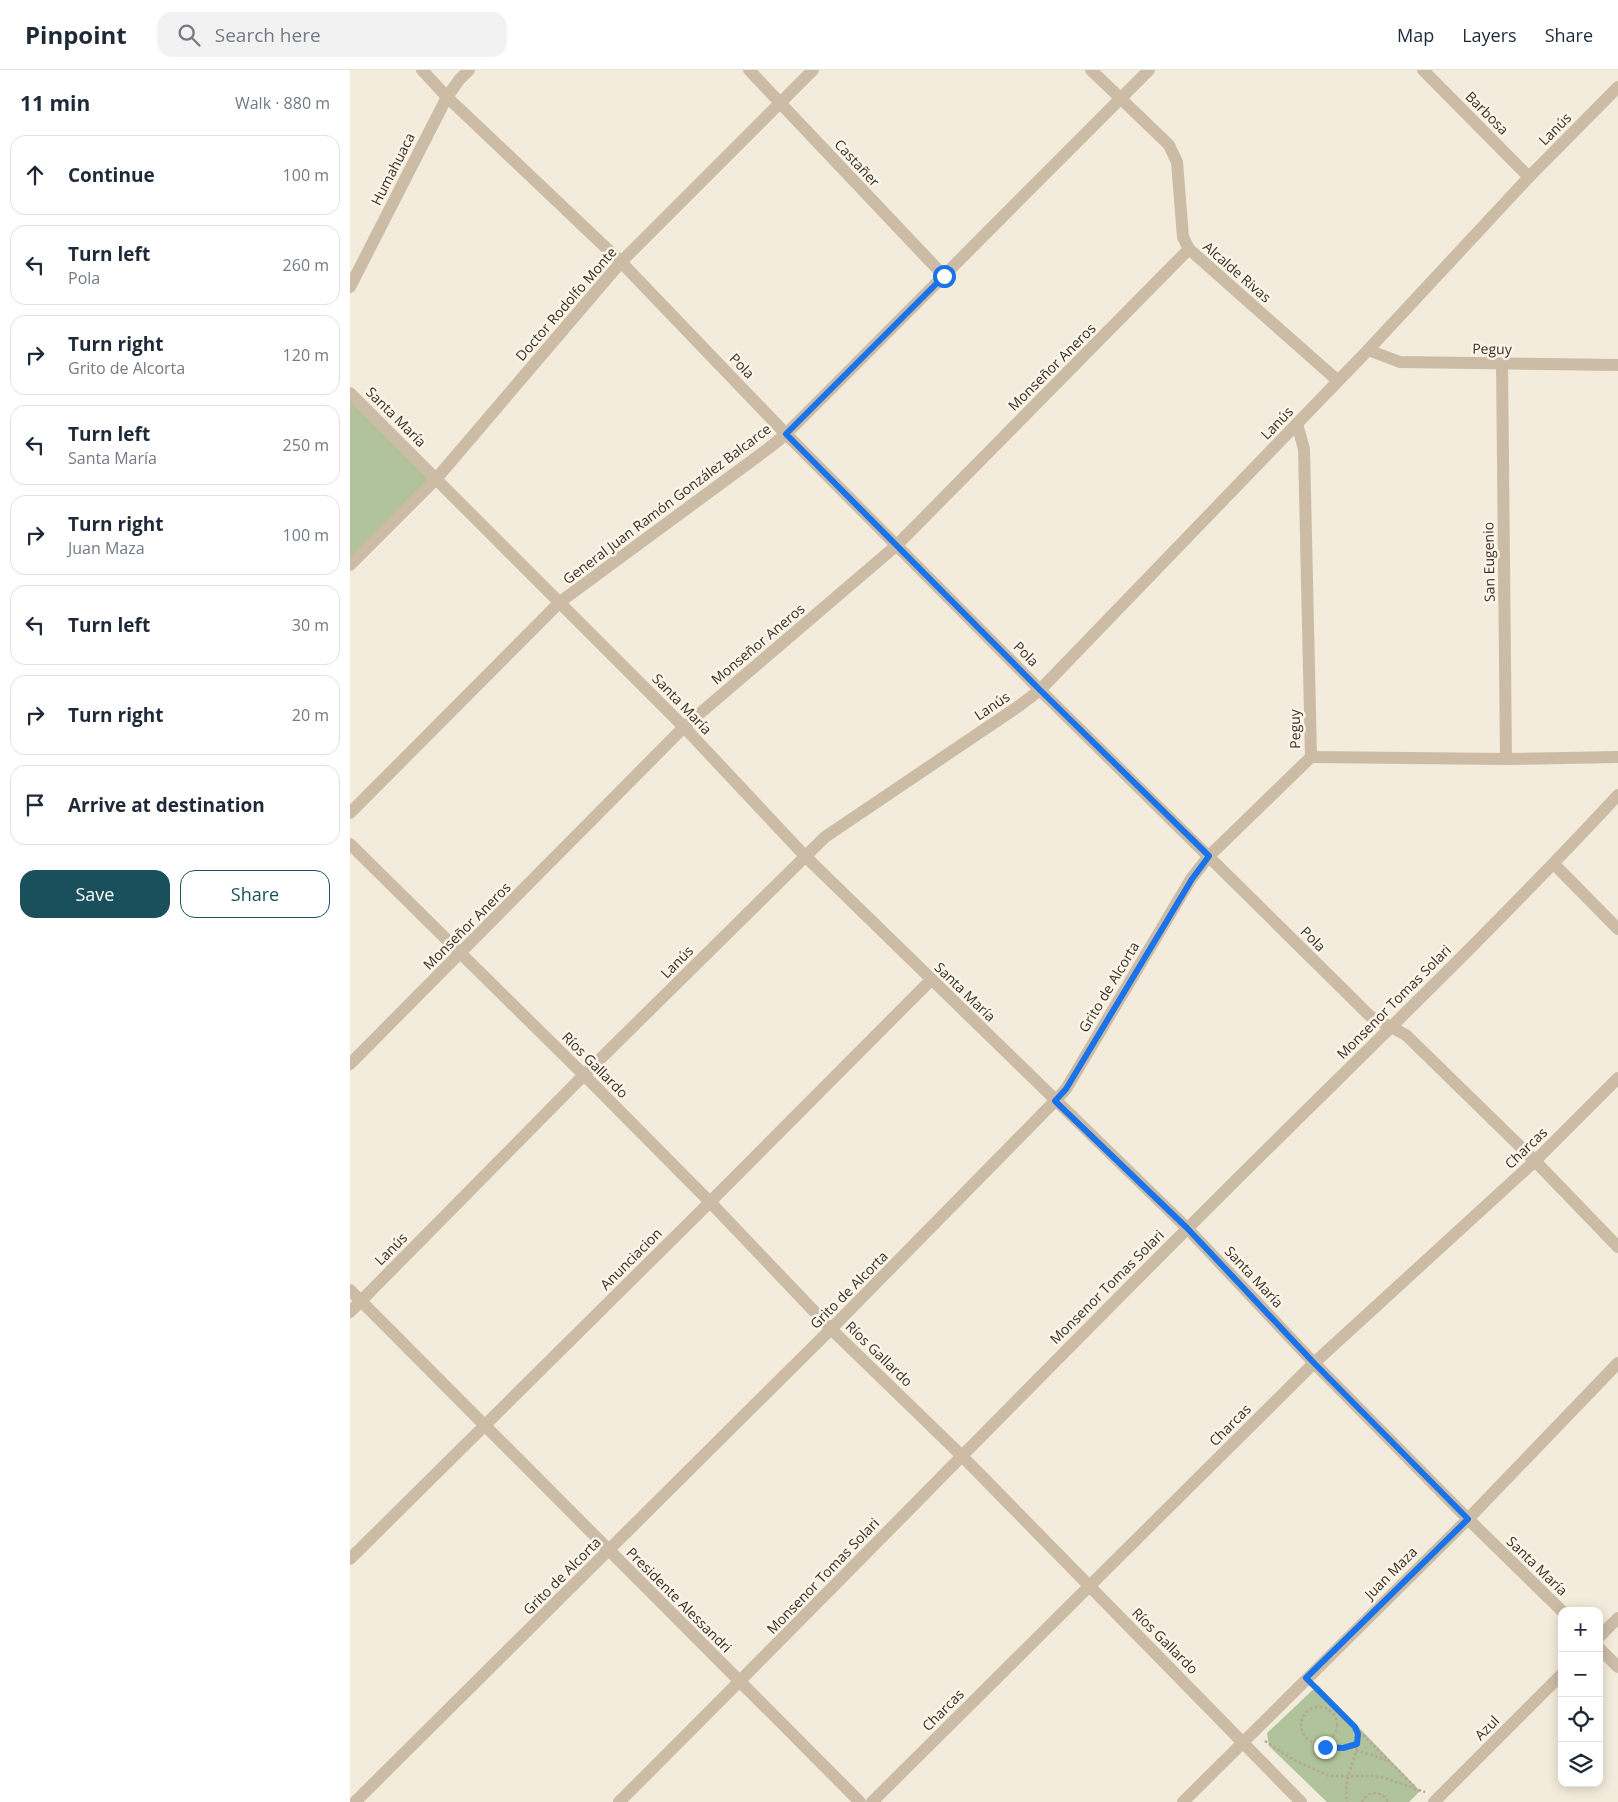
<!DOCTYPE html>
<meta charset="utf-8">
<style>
body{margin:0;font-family:"Open Sans",sans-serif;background:#f2f2f3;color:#1f2937}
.controls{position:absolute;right:15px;bottom:15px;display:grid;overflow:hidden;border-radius:10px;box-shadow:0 2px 12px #0003}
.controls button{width:45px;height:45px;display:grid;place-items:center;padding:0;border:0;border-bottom:1px solid #e0e1e3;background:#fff;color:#1f2937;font:25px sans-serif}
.stop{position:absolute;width:15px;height:15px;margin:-11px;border:4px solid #1a73e8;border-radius:50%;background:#fff}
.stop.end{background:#1a73e8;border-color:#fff;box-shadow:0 1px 5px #0008}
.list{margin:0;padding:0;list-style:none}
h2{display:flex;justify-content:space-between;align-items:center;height:65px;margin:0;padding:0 20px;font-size:21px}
h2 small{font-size:16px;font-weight:400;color:#747a83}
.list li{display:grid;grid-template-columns:32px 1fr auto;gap:15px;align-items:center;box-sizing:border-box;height:80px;margin:0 10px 10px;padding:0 10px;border:1px solid #e0e1e3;border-radius:15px}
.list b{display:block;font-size:19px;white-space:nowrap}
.list p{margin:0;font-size:16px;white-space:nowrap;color:#747a83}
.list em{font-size:16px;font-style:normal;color:#747a83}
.actions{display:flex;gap:10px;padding:15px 20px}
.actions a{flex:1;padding:11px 0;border:1px solid #1a505c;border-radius:15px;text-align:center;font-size:18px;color:#1a505c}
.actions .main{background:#1a505c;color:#fff}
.icon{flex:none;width:28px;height:28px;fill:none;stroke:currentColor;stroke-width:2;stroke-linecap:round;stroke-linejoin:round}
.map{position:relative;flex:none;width:1268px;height:1732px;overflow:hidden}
header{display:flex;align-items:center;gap:30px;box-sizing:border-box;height:70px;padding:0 25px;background:#fff;border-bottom:1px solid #e0e1e3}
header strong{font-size:24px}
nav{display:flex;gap:28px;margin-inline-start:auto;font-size:18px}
.search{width:350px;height:45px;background:#f2f2f3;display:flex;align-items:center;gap:12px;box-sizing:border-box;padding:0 18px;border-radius:15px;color:#747a83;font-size:19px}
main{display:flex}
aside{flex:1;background:#fff}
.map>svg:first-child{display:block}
.green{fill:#b0c39a}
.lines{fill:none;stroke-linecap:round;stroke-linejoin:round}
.path{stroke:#b8a690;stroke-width:2.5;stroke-dasharray:2.5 2.5;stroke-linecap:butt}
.street{stroke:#ccbca6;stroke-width:12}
.route{stroke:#1a73e8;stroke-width:6}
.labels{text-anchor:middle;stroke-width:5;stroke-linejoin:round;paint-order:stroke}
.street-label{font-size:14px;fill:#382f27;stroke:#fbf4e8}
</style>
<header>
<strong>Pinpoint</strong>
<div class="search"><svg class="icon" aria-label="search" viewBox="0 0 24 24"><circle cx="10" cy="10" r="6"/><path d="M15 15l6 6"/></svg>Search here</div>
<nav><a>Map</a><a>Layers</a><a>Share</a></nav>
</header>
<main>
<aside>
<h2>11 min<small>Walk · 880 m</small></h2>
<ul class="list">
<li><svg class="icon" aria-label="ahead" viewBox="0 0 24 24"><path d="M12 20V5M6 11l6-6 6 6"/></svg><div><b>Continue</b></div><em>100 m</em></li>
<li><svg class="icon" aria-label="left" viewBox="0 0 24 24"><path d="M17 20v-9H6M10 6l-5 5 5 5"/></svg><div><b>Turn left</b><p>Pola</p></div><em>260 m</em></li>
<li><svg class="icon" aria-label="right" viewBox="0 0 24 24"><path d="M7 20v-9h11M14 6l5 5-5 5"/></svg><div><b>Turn right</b><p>Grito de Alcorta</p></div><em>120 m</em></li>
<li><svg class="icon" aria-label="left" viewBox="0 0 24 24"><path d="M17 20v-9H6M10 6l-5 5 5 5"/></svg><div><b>Turn left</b><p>Santa María</p></div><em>250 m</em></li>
<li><svg class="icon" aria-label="right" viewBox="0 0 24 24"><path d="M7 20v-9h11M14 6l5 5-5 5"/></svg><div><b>Turn right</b><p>Juan Maza</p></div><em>100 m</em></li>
<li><svg class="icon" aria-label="left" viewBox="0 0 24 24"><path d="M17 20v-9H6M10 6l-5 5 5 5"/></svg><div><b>Turn left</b></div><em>30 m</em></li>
<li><svg class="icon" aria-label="right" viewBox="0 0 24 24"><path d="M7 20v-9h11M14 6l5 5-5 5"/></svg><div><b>Turn right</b></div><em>20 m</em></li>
<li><svg class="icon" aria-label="arrive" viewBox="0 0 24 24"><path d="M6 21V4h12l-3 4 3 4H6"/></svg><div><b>Arrive at destination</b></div></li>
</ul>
<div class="actions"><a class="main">Save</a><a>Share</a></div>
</aside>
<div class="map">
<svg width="1268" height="1732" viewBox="0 0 1268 1732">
<rect width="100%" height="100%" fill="#f3ebdb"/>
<g class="green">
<polygon points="0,323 86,409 0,495"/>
<polygon points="968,1615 1070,1721 1059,1732 977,1732 919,1676 917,1663"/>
</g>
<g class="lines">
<g class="path">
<path d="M967 1619 1005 1657C1012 1674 1002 1691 998 1708 996 1716 996 1724 997 1732"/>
<circle cx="969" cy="1655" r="18"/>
<polyline points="1006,1658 1066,1718"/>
<polyline points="915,1671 944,1690 979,1706 1023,1706 1035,1708 1075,1722"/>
<polyline points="967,1674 985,1678 1007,1674"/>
<polyline points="1006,1681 1020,1684 1037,1691"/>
<path d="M1012 1732C1018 1720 1031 1720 1038 1732"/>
</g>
<g class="street">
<polyline points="72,0 97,27 271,192 436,364 690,620 1020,946 1056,965 1185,1091 1268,1177"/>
<polyline points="399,0 594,206"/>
<polyline points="741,0 819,75 827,92 833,167 839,179 987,310"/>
<polyline points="1073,0 1179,107"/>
<polyline points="0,217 97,27 109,10 119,0"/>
<polyline points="1018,280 1050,292 1268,295"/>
<polyline points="1152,294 1156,689"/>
<polyline points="0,323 334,657 455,786 837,1158 964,1293 1118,1449 1212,1541"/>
<polyline points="947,354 954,379 961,687"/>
<polyline points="0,495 86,409 271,192 463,0"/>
<polyline points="961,687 1156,689 1268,687"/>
<polyline points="0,743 210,532 419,378 436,364 799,0"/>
<polyline points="0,774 234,1005 360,1132 481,1259 611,1385 951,1732"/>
<polyline points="1204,794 1268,859"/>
<polyline points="0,994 334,657 547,475 839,179"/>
<polyline points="0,1220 510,1732"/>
<polyline points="0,1242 234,1005 475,767 669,636 690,620 1018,280 1179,107 1268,17"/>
<polyline points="0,1489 360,1132 581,910"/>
<polyline points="1249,1567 1268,1548"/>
<polyline points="1249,1578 1268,1597"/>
<polyline points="5,1732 481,1259 705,1031 716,1019 841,809 859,786 961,687"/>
<path d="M269 1732C459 1543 646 1350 836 1160 980 1015 1129 875 1268 725"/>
<polyline points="522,1732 964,1293 1185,1091 1268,1008"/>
<polyline points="833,1732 1118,1449 1268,1293"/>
<polyline points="1084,1732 1212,1604"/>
</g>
</g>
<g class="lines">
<polyline class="route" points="594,206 436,364 690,620 859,786 842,809 716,1019 705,1031 837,1158 964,1293 1118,1449 956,1608 1005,1657 1008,1664 1007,1674 993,1678 975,1677"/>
</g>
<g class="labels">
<g class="street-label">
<text transform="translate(1137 43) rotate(45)" y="5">Barbosa</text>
<text transform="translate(1205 59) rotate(-45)" y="5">Lanús</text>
<text transform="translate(507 93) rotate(47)" y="5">Castañer</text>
<text transform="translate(43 99) rotate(-63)" y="5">Humahuaca</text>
<text transform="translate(887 202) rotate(41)" y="5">Alcalde Rivas</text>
<text transform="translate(216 234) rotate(-49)" y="5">Doctor Rodolfo Monte</text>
<text transform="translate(1142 279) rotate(1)" y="5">Peguy</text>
<text transform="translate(392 296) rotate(46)" y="5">Pola</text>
<text transform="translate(702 297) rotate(-45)" y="5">Monseñor Aneros</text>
<text transform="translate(46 347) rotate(45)" y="5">Santa María</text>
<text transform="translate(927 353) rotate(-46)" y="5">Lanús</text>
<text transform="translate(317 434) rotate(-37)" y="5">General Juan Ramón González Balcarce</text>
<text transform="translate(1139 492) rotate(-91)" y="5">San Eugenio</text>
<text transform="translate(408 574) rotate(-40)" y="5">Monseñor Aneros</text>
<text transform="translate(676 584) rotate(45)" y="5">Pola</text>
<text transform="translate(332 634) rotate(46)" y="5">Santa María</text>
<text transform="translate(642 636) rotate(-34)" y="5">Lanús</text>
<text transform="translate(945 659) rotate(-91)" y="5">Peguy</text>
<text transform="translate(117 856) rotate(-45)" y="5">Monseñor Aneros</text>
<text transform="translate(963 869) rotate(45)" y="5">Pola</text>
<text transform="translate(327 892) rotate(-45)" y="5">Lanús</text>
<text transform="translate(759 917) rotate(-59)" y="5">Grito de Alcorta</text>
<text transform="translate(615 922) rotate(44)" y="5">Santa María</text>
<text transform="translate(1044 932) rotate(-45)" y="5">Monsenor Tomas Solari</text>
<text transform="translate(245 995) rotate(45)" y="5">Ríos Gallardo</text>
<text transform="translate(1176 1078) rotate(-44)" y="5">Charcas</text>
<text transform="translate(41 1179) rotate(-45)" y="5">Lanús</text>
<text transform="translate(281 1189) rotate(-45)" y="5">Anunciacion</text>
<text transform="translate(904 1207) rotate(47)" y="5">Santa María</text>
<text transform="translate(757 1217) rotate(-45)" y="5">Monsenor Tomas Solari</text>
<text transform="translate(499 1220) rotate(-45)" y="5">Grito de Alcorta</text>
<text transform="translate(529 1284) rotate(44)" y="5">Ríos Gallardo</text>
<text transform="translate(880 1355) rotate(-45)" y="5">Charcas</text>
<text transform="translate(1187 1496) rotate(44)" y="5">Santa María</text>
<text transform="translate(1041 1503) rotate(-45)" y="5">Juan Maza</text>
<text transform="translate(212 1506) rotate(-45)" y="5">Grito de Alcorta</text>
<text transform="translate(473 1506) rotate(-46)" y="5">Monsenor Tomas Solari</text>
<text transform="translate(329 1530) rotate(45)" y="5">Presidente Alessandri</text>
<text transform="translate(815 1571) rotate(45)" y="5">Ríos Gallardo</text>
<text transform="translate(593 1640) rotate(-45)" y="5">Charcas</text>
<text transform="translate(1137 1658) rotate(-45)" y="5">Azul</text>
</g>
</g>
</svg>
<div class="controls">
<button>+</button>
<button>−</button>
<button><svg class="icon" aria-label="locate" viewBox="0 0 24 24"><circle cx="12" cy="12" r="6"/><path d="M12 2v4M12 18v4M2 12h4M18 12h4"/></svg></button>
<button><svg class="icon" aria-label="layers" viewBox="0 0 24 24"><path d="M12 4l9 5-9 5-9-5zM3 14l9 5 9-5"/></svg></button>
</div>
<div class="stop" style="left:594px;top:206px"></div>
<div class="stop end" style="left:975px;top:1677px"></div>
</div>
</main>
